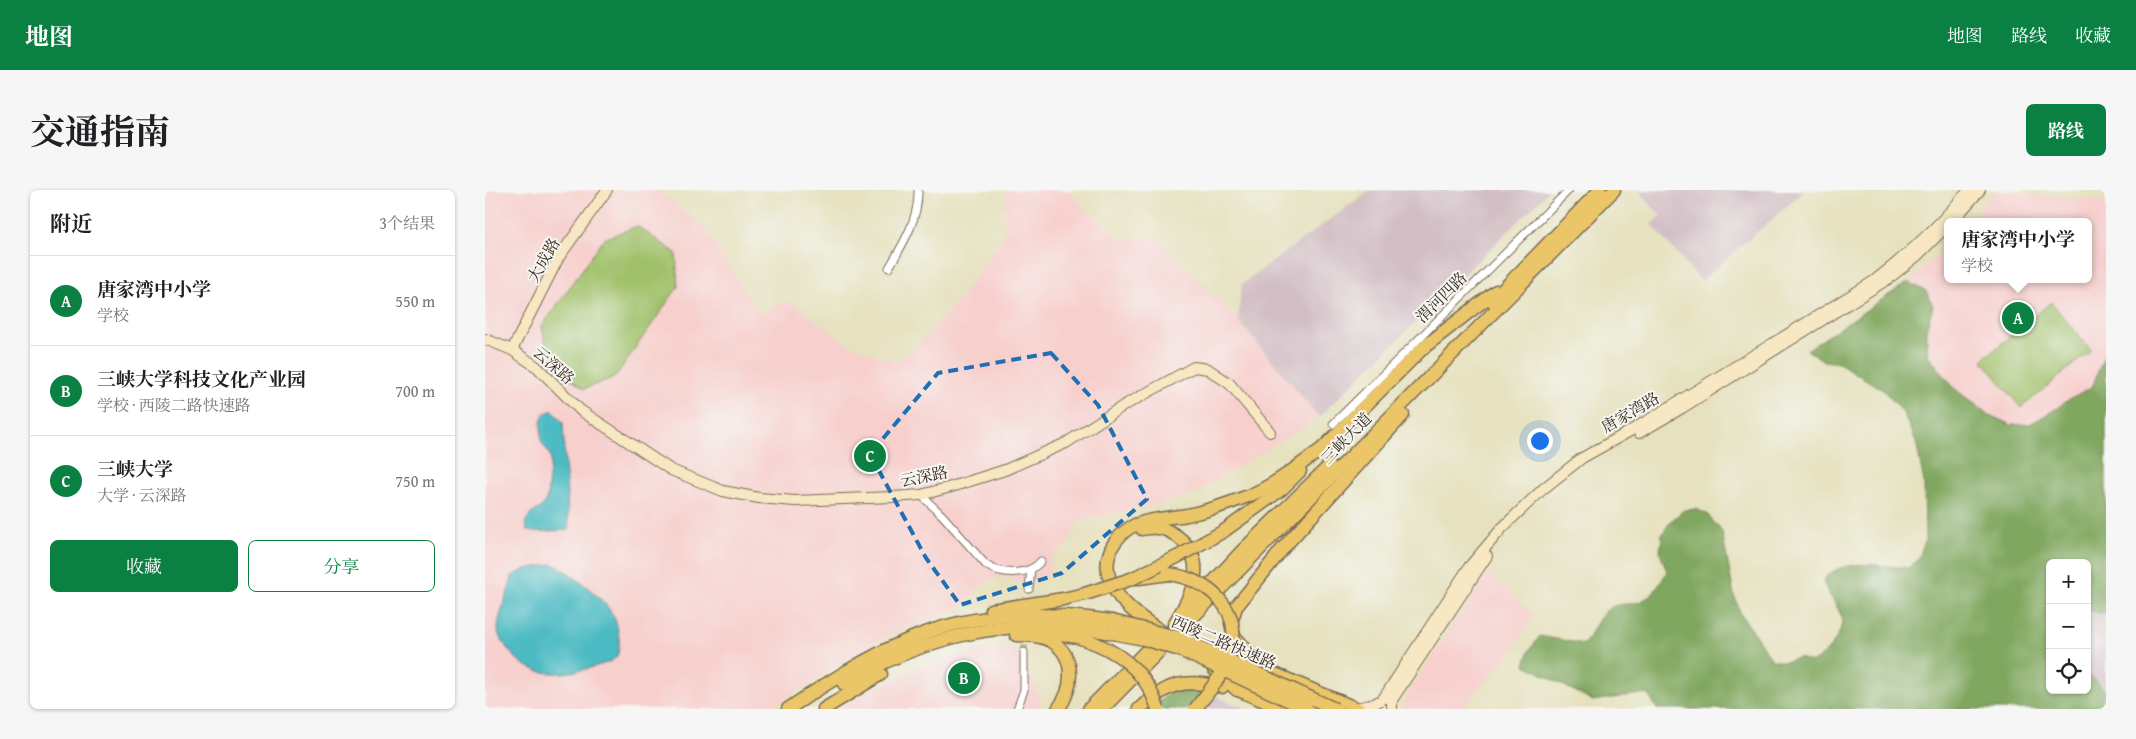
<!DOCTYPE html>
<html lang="zh">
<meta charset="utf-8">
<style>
body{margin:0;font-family:"Gentium Book Plus","Noto Serif SC",serif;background:#f6f6f6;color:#202124}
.controls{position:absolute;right:15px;bottom:15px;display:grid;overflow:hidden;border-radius:8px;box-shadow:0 1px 4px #0004}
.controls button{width:45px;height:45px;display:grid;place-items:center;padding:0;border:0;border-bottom:1px solid #e0e0e0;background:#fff;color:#202124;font:25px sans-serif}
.you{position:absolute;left:1054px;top:250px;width:18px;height:18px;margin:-12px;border:4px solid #fff;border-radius:50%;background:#1a73e8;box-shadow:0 0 0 8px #1a73e833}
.badge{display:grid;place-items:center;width:32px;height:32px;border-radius:50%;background:#0b8043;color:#fff;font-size:16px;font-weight:700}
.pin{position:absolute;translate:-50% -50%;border:2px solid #fff;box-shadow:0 1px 5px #0006}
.popup{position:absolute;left:1459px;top:28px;width:148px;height:65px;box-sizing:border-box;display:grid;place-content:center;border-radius:8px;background:#fff;filter:drop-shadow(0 1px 4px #0005);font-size:16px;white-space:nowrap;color:#757577}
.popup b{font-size:19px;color:#202124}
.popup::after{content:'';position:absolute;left:50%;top:100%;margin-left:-10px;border:10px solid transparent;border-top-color:#fff}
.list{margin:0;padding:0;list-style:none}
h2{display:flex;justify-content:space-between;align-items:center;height:65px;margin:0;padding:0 20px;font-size:21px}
h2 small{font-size:16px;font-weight:400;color:#757577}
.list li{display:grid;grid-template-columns:32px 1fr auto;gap:15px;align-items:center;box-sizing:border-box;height:90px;padding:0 20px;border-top:1px solid #e0e0e0}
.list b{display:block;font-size:19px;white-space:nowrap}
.list p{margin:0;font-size:16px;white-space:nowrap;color:#757577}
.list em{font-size:16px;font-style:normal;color:#757577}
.actions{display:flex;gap:10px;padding:15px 20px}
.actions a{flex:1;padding:11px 0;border:1px solid #0b8043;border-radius:8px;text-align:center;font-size:18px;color:#0b8043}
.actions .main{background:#0b8043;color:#fff}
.icon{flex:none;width:28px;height:28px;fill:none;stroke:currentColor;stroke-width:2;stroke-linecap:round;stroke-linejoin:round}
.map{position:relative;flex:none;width:1621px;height:519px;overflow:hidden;border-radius:8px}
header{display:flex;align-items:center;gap:30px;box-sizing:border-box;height:70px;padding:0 25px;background:#0b8043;color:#fff}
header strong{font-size:24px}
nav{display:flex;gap:28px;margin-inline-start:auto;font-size:18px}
.intro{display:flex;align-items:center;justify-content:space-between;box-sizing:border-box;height:120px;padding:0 30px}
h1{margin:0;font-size:35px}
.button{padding:12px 22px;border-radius:8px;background:#0b8043;color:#fff;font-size:18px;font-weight:700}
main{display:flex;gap:30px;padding:0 30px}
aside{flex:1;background:#fff;border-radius:8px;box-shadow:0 1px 4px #0004}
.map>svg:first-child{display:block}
.built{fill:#f7d0ce}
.industrial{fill:#d2bec4}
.green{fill:#a0c16a;stroke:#6e7644}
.forest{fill:#80a75e;stroke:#5e683e}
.water{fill:#4dbbc4;stroke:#447271}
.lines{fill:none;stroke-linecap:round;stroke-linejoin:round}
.street-tunnel{stroke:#c4bc9e;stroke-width:7;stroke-dasharray:7 3.5;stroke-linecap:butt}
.street-casing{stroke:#776a56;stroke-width:9}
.secondary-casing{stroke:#776a56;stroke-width:12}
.primary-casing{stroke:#776a56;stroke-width:14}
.highway-casing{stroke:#776a56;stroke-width:15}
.street{stroke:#fff;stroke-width:7}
.secondary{stroke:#f7e8c3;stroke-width:10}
.primary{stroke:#ebc669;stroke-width:11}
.highway{stroke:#ebc669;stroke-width:12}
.highway-bridge-casing{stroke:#776a56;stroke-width:15;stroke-linecap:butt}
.highway-bridge{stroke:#ebc669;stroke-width:12}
.marked{fill:none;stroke:#1f6fb2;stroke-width:4;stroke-dasharray:10 6;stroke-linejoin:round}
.labels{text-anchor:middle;stroke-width:4;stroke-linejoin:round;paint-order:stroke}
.street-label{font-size:16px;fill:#3b2a1e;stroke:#f6f6f2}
</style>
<header>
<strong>地图</strong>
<nav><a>地图</a><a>路线</a><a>收藏</a></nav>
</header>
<div class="intro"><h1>交通指南</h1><a class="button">路线</a></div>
<main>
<aside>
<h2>附近<small>3个结果</small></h2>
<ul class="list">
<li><span class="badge">A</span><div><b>唐家湾中小学</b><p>学校</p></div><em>550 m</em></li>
<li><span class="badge">B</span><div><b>三峡大学科技文化产业园</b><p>学校 · 西陵二路快速路</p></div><em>700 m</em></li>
<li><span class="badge">C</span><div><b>三峡大学</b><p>大学 · 云深路</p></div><em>750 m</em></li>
</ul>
<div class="actions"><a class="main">收藏</a><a>分享</a></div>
</aside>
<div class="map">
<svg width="1621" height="519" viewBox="0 0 1621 519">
<rect width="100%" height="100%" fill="#f6f6f2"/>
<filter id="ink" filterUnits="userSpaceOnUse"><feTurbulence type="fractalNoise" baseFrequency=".02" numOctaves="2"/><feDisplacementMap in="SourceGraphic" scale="10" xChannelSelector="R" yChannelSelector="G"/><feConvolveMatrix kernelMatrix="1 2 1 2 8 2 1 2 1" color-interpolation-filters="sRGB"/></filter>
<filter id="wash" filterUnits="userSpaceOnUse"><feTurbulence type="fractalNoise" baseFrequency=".0096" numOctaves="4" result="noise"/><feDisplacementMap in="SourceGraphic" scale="20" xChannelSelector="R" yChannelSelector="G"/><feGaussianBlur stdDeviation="1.12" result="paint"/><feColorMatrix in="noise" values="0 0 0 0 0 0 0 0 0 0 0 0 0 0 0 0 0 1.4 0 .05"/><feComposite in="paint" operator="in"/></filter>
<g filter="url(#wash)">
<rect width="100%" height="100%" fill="#e6e1be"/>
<g class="built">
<polygon points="0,0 172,0 218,36 274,123 305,111 361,153 409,172 423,165 479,104 519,45 521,0 584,0 598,18 638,51 671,47 753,130 834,227 707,305 592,332 583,354 567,366 563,387 538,393 518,386 494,396 480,415 401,446 283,519 0,519"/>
<polygon points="1508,1 1621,11 1621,161 1607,197 1586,208 1566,222 1545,234 1526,235 1503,224 1470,199 1443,165 1441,140 1448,116 1423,92 1463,56 1463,89 1603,89 1603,32 1485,32"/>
<polygon points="1005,383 1048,425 1024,465 992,501 978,519 918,519 920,508 988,405"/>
<polygon points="525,456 536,466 550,494 556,514 553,519 352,519 421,483 484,461"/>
</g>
<g class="industrial">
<polygon points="885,0 1065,0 834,227 753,130 757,94"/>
<polygon points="1158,0 1320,0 1216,91 1167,35 1176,26 1155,3"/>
<polygon points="1602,420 1621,424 1621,502 1607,487 1602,486"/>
<polygon points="722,502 761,519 713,519"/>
</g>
<g class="green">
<polygon points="152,36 191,63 193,97 130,187 99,199 63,172 57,136 119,49"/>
<polygon points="1566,112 1606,160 1536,218 1497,170"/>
</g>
<g class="forest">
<path d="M1423 92 1441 101 1448 116 1441 140 1443 165 1470 199 1503 224 1526 235 1545 234 1566 222 1586 208 1607 197 1621 161V424L1602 420V373H1565V446L1560 461 1563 475H1565V500H1602V486L1607 487 1621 502V519H1172L1162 503 1108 511 1040 475 1044 461 1055 446 1099 454C1108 443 1112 428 1123 419 1129 415 1135 414 1142 414 1164 413 1172 399 1182 382L1175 362 1177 345 1185 332 1199 320 1211 319 1222 324 1237 342 1249 405 1256 424 1287 470 1300 472 1314 468 1327 472C1340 467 1361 442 1356 426 1352 413 1342 404 1338 391 1356 366 1396 376 1423 378L1433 370 1440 351 1439 292 1431 252 1417 221 1398 200 1354 173 1339 171 1322 160Z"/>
<polygon points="701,498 714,498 722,502 713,519 664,519 686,502"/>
</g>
<g class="water">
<polygon points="68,220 78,233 84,340 47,342 42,340 40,332 45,325 57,316 62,308 66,267 56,251 56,232 59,224"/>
<path d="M67 374C83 380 120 409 128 425 133 435 137 455 132 466 128 472 118 474 112 476 78 486 45 490 22 458 20 454 15 450 14 445 9 431 25 402 27 386L40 379Z"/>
</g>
</g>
<g filter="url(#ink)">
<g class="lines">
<polyline class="street-tunnel" points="539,462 541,444"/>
<defs>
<g id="street">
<path d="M404 78C418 54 434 29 433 0"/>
<polyline points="848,234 1084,0"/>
<path d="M436 305 458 326 501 375C516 385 544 386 556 371"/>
<polyline points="544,399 546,379"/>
<polyline points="532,519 539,500 539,462"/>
</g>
<g id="secondary">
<polyline points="1467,32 1495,0"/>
<polyline points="0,149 27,160 52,177 95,220 186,280 238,301 274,308 310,311 407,307 436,305 466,297 520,280 581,253 638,216 709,177 723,179 745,194 785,242"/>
<polyline points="27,160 74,67 122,0"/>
<polyline points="1154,243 1197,218 1403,89 1433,65 1463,35"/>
<path d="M871 518 889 514 898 509 984 377 1018 337 1058 299 1097 268 1147 240 1389 91C1424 64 1456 34 1484 0"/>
<polyline points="907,519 907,510 1002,366"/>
</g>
<g id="primary">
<polyline points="758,470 874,519"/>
<path d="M788 495C782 506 789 512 797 519"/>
<polyline points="752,500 792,517"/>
</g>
<g id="highway">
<polyline points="1007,111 1115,0"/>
<polyline points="834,262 938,158 1011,101"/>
<path d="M657 339C672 336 681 338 693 347 725 371 706 407 689 434"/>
<polyline points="739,341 797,299 815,281"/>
<polyline points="654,388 683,384"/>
<polyline points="703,419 757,361 844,276"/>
<polyline points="506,420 578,409 600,404"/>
<polyline points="696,439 1129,0"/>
<polyline points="565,443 593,447 612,454"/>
<path d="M679 443C650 425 607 395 628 355 633 347 641 339 650 335 666 328 684 328 702 325 723 321 743 314 763 306 791 295 815 274 840 257"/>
<path d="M531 445C542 445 552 445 562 449 591 462 590 497 573 519"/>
<polyline points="728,478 752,500"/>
<polyline points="779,479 749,446 746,433 751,417 799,357 918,225"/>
<path d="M359 494C442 444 526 426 622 442"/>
<path d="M303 519C342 493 382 467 425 449 488 421 560 421 627 431"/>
<polyline points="339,519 396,484"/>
<polyline points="604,519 675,447"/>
<polyline points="617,519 682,453"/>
<path d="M654 519C684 492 699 489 737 497"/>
</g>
</defs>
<use href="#street" class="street-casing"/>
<use href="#secondary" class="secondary-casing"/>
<use href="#primary" class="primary-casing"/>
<use href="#highway" class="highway-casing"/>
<use href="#street" class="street"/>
<use href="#secondary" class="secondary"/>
<use href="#primary" class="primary"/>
<use href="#highway" class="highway"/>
<defs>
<g id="highway-bridge">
<path d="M683 384C720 388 758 418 746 459 740 482 725 501 710 519"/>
<polyline points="600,404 646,389 692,367 739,341"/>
<polyline points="627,431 695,448 850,519"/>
<polyline points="622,442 659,449 695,460 822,519"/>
<path d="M612 454C643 468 663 487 673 519"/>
</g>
</defs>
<use href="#highway-bridge" class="highway-bridge-casing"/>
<use href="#highway-bridge" class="highway-bridge"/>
</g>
</g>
<path class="marked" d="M566 163 613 215 662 309 577 383 475 415 441 368 385 264 453 183Z"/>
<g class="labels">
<g class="street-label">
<text transform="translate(58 70) rotate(-60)" y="6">大成路</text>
<text transform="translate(956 107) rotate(-45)" y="6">渭河四路</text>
<text transform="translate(69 175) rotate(41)" y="6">云深路</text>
<text transform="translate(1145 222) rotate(-30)" y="6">唐家湾路</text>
<text transform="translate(861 248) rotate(-46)" y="6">三峡大道</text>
<text transform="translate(439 286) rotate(-11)" y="6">云深路</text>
<text transform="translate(739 452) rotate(23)" y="6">西陵二路快速路</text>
</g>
</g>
</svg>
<div class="controls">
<button>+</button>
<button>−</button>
<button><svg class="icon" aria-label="locate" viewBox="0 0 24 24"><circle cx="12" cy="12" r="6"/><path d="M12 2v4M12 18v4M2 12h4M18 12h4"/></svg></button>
</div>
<div class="you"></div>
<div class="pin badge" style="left:1533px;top:128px">A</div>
<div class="popup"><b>唐家湾中小学</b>学校</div>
<div class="pin badge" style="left:479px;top:488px">B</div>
<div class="pin badge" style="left:385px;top:266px">C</div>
</div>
</main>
